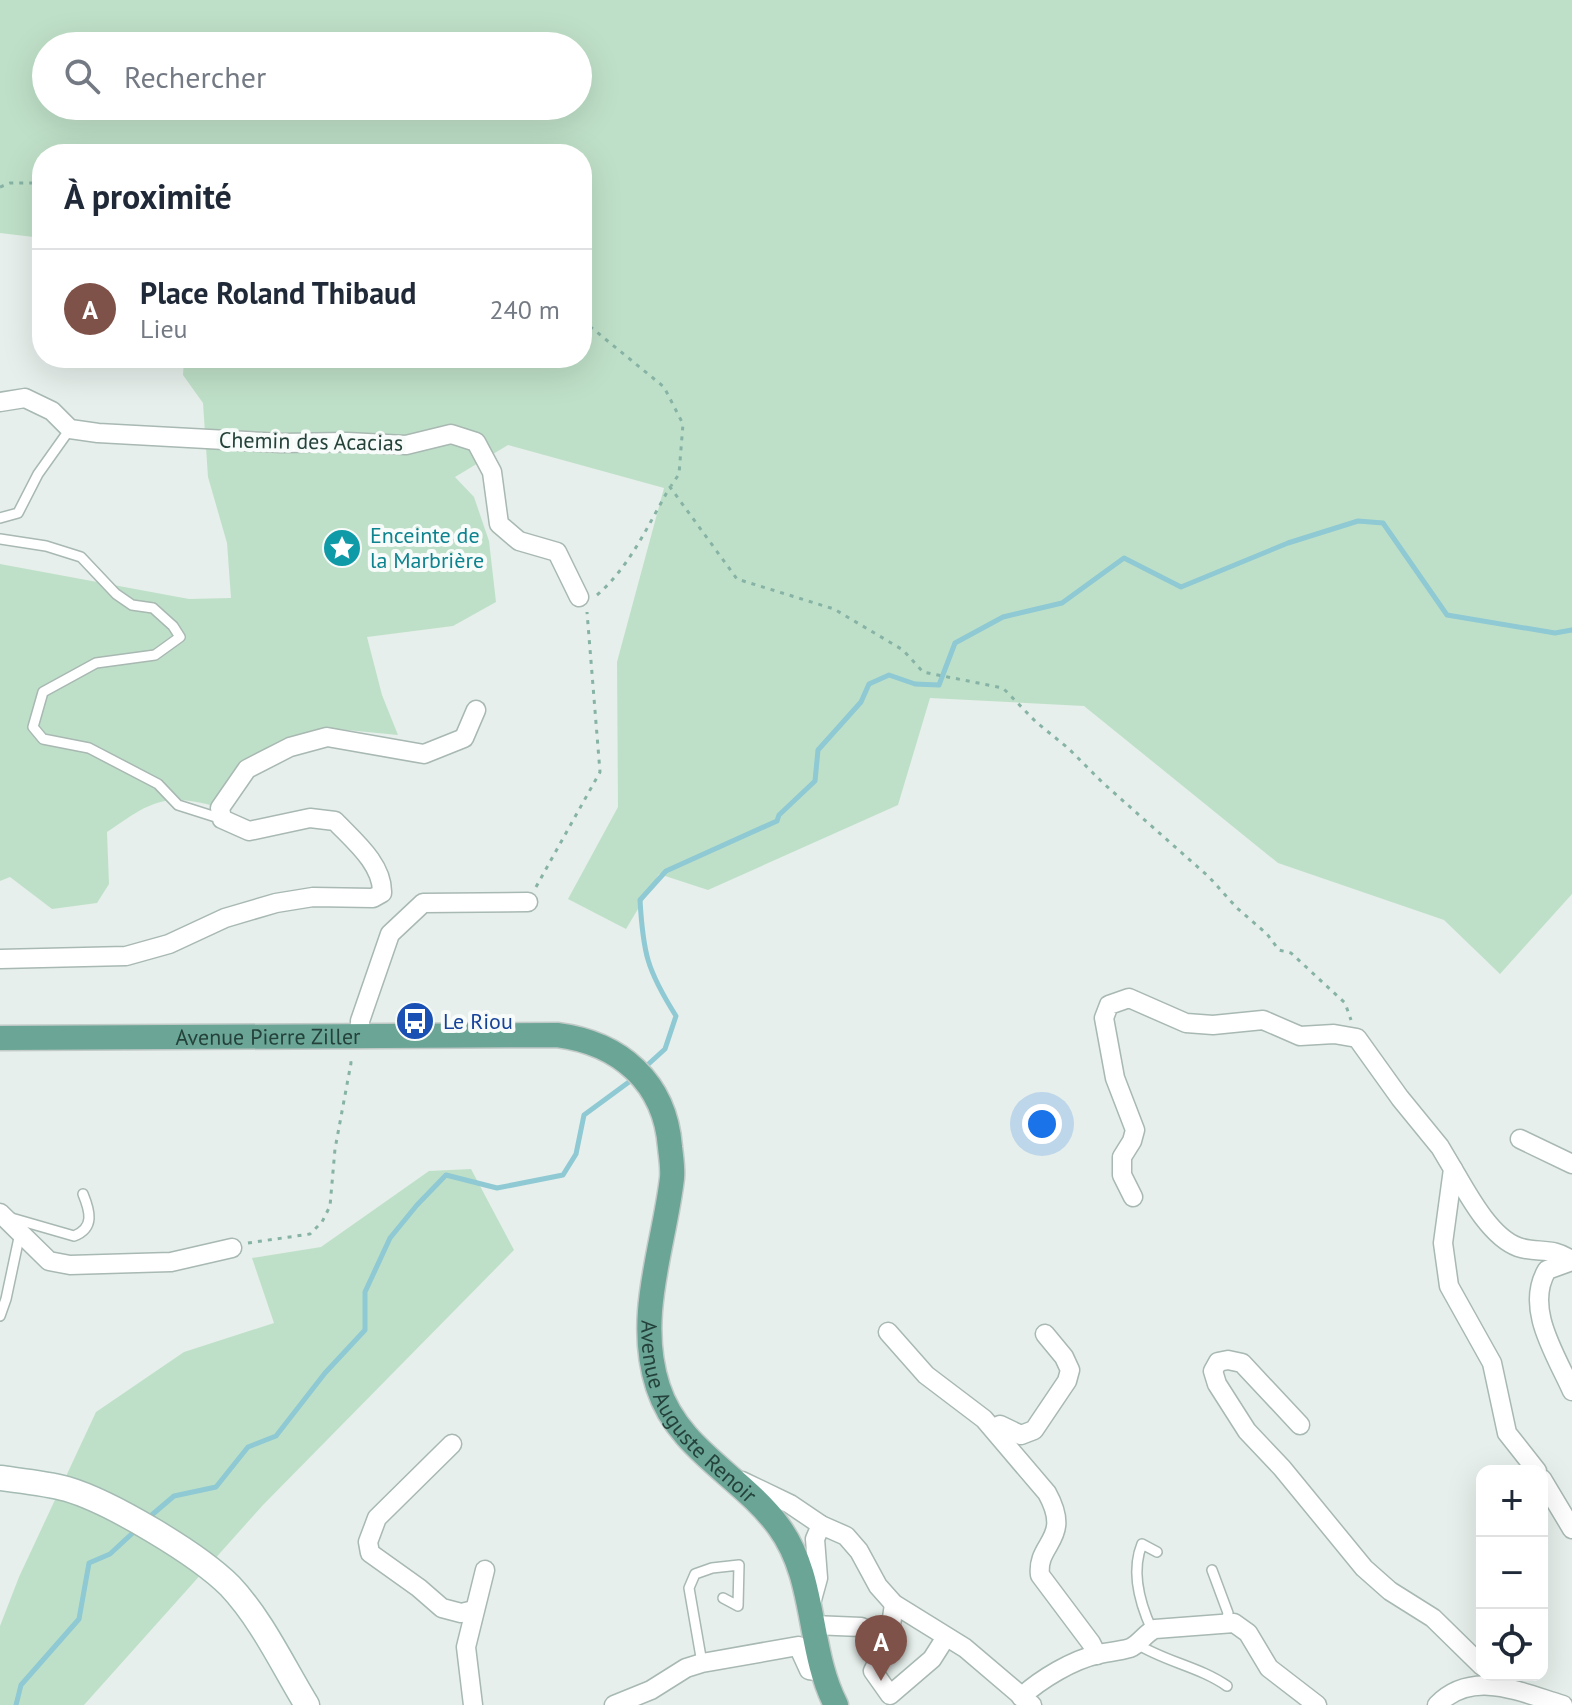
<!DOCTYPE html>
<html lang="fr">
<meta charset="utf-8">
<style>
body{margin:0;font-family:"PT Sans",sans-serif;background:#f2f2f3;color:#1f2937}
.controls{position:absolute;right:24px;bottom:24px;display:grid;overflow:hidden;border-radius:16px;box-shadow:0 8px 32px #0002}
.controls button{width:72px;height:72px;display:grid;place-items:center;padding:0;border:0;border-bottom:2px solid #e0e1e3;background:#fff;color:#1f2937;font:40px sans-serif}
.you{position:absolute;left:1042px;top:1124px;width:28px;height:28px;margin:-20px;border:6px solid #fff;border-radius:50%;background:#1a73e8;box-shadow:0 0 0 12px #1a73e833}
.badge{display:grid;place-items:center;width:52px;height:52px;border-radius:50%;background:#7f5249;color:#fff;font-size:26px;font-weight:700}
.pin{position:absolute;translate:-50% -66px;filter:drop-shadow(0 2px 4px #0008)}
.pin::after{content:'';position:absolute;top:42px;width:28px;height:24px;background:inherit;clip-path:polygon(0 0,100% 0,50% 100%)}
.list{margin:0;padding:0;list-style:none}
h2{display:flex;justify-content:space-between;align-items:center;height:104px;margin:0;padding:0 32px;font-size:34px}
h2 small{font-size:26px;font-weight:400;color:#747a83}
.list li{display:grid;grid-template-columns:52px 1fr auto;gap:24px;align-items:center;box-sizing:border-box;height:120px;padding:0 32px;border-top:2px solid #e0e1e3}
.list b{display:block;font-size:30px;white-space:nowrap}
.list p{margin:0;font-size:26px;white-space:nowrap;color:#747a83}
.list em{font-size:26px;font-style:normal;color:#747a83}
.icon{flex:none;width:44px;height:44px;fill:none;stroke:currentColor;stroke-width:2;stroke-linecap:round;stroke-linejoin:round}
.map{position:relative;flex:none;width:1572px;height:1705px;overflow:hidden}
.search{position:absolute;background:#fff;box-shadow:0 8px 32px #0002;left:32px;top:32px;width:560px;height:88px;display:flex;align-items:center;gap:20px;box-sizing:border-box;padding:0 28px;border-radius:44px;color:#747a83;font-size:30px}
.panel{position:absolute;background:#fff;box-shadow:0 8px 32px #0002;left:32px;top:144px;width:560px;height:224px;border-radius:32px}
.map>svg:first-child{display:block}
.green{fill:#bfe0c8;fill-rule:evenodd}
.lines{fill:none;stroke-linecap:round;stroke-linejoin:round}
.stream{stroke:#8ec9d4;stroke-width:5}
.lane-casing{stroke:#a8b8b2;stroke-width:12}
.street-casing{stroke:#a8b8b2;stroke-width:21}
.secondary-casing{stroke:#a4bbb3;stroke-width:27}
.primary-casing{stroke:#c2cac8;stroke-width:27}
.path{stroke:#86b3a5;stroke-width:3;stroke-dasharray:4 6;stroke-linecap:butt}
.lane{stroke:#fff;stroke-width:9}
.street{stroke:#fff;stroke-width:18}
.secondary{stroke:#fff;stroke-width:24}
.primary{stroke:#6aa596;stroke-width:24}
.labels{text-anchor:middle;stroke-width:8;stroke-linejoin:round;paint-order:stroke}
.street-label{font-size:22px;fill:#24423a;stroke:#f7fbf9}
.culture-label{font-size:22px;fill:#0d838f;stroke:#f7fbf9;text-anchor:start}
.transit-label{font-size:22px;fill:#164399;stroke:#f7fbf9;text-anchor:start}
</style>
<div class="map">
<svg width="1572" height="1705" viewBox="0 0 1572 1705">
<rect width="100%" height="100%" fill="#e6efeb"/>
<g class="green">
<path d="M0 0H1572V894L1500 974 1444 920 1278 863 1084 706 930 698 898 805 708 890 659 874 626 929 568 899 618 807 617 662 664 488 508 445 455 477 474 497 489 541 496 602 453 626 367 637 382 695 398 735 326 728 278 746 233 774 210 805C161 792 147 805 107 832L109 884 97 903 52 909 10 877 0 881V564L189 599 231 598 227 543 208 477 203 403 183 375 184 358H582V154H42V238L0 233ZM46 46H578V106H46Z"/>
<polygon points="471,1169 514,1250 263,1505 84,1705 0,1705 0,1626 19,1577 96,1412 184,1352 274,1323 252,1258 321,1247 429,1171"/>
</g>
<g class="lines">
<g class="stream">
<path d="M643 1069 665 1049 676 1016C647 970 643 953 640 900L666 871 777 821 779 815 815 781 818 750 861 702 869 684 889 675 915 684 939 685 955 643 1003 617 1062 603 1124 558 1181 587 1288 543 1358 521 1383 523 1447 615 1555 633 1572 630"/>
<polyline points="147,1519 174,1496 216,1487 248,1447 276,1436 325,1373 365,1330 365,1292 390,1238 417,1205 446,1175 497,1188 563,1175 576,1154 584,1115 633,1079"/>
<polyline points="16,1705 21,1685 79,1619 89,1563 110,1554 137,1529"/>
</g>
<defs>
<g id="lane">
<polyline points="0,518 18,513 38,474 70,429"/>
<polyline points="0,539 46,546 81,557 116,594 132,605 153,608 173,626 180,637 155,655 96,663 43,692 33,727 43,739 89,748 158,784 178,805 222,819"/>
<path d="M8 1217 74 1236C95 1228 90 1211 83 1194"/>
<polyline points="0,1316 6,1299 20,1233"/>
<polyline points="1212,1570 1228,1613 1226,1623"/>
<path d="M1152 1630C1140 1604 1131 1571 1142 1544L1157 1552"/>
<path d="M1137 1644C1166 1662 1200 1667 1227 1686"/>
<polyline points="702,1663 689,1588 695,1574 712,1568 739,1565 738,1606 723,1598"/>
</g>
<g id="street">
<polyline points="0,402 25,398 52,411 70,429 98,433 281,443 347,442 406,445 451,434 476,442 492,472 499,524 519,541 557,552 579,597"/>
<path d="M0 959 126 956 169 944 225 918 276 903 313 897 373 898 382 893C383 864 353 840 335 821L310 818 249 831 222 819 220 808 247 769 290 747 327 737 424 754 464 738 476 710"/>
<polyline points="360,1034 360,1021 390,934 423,903 528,902"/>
<polyline points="1520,1139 1572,1164"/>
<path d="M1453 1169C1467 1193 1490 1237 1518 1247 1538 1254 1553 1246 1572 1261"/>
<polyline points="1133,1197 1122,1175 1122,1157 1132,1141 1135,1130 1115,1078 1104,1018 1109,1005 1129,998 1186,1023 1213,1025 1263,1020 1300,1036 1334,1034 1357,1038 1400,1098 1440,1147 1453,1169 1443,1243 1449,1286 1492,1363 1507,1433 1537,1471"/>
<polyline points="0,1213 49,1261 70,1265 171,1262 232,1248"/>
<path d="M1572 1261 1547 1270C1524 1308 1556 1355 1572 1391"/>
<path d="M888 1332 926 1375 984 1419 1047 1493C1073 1540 1036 1542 1040 1575L1091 1643 1097 1655"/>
<polyline points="1300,1425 1242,1363 1228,1360 1218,1362 1213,1371 1217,1384 1247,1431 1282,1468 1364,1568 1390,1591 1433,1618 1482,1666"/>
<polyline points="994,1428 1000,1425 1021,1435 1034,1430 1067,1381 1070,1370 1064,1357 1045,1334"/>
<polyline points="452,1444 377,1518 368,1542 370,1553 419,1588 442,1608 461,1613 474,1610"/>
<polyline points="1542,1479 1572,1529"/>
<polyline points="742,1481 790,1504 821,1525 846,1536 859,1551 878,1586 894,1604 965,1648 1032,1705"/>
<polyline points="810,1607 818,1578 815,1539 821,1525"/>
<polyline points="813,1625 861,1627 889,1639 894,1604"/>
<polyline points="889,1639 873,1671 890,1695 932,1659 946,1637"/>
<path d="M1021 1697C1041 1679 1072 1660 1099 1654 1109 1652 1120 1651 1130 1648 1140 1644 1145 1633 1155 1629L1234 1623 1248 1633 1269 1668 1317 1705"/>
<polyline points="473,1705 466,1647 485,1570"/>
<polyline points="614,1705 651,1690 686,1668 702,1663 798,1646 809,1670 823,1672"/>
<path d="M1437 1705C1473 1668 1522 1693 1563 1705"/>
</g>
<path id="secondary" d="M0 1478C22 1481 45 1483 67 1489 111 1502 198 1554 230 1586 262 1620 283 1666 307 1705"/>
<g id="primary">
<path id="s1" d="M0 1038 557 1035C620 1043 665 1082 670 1147 671 1157 673 1168 672 1178 664 1247 635 1317 658 1387 678 1450 742 1476 779 1527 817 1579 807 1649 836 1705"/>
</g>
</defs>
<use href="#lane" class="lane-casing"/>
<use href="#street" class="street-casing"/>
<use href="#secondary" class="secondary-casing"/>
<use href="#primary" class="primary-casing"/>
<g class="path">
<polyline points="0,187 10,183 42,183"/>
<polyline points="582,320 664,387 683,424 679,474 671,486"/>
<path d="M597 595C630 567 649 523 670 487L737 579 834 609 903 650 923 672 1003 688 1036 722 1068 748 1103 783 1209 877 1237 908 1267 934 1279 950 1291 953 1345 1003 1351 1020"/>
<polyline points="536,887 600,772 587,612"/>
<polyline points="248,1243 310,1234 322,1222 330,1206 335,1149 351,1063 350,1057"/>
</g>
<use href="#lane" class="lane"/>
<use href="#street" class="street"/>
<use href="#secondary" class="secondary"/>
<use href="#primary" class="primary"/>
</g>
<defs>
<symbol id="sight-disc" viewBox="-11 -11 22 22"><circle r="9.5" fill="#0f9aa8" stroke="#f7fbf9"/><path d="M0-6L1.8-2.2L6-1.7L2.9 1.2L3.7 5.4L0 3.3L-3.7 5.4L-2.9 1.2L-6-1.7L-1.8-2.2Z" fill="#fff"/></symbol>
<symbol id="bus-disc" viewBox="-11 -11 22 22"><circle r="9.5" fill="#1a4fb4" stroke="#f7fbf9"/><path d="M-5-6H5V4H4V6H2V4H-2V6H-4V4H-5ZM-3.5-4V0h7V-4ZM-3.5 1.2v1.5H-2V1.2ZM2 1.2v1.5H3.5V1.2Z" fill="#fff"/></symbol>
</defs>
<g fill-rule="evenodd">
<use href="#sight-disc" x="320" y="526" width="44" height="44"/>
<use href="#bus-disc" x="393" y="999" width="44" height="44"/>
</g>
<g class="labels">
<g class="street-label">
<text transform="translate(311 441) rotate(1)" y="8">Chemin des Acacias</text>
<text dy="8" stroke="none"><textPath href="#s1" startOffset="268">Avenue Pierre Ziller</textPath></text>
<text dy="8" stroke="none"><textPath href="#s1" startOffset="1014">Avenue Auguste Renoir</textPath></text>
</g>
<g class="culture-label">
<text x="370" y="543">Enceinte de<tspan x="370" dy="25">la Marbrière</tspan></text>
</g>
<g class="transit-label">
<text x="443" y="1029">Le Riou</text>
</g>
</g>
</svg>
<div class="controls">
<button>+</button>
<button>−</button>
<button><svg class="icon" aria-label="locate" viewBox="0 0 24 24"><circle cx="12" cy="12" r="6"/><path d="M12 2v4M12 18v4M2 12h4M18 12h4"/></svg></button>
</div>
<div class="you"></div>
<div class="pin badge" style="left:881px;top:1681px">A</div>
<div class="search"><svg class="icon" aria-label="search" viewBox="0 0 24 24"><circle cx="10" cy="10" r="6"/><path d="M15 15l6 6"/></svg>Rechercher</div>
<section class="panel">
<h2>À proximité<small></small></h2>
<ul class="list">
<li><span class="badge">A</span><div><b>Place Roland Thibaud</b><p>Lieu</p></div><em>240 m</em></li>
</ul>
</section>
</div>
